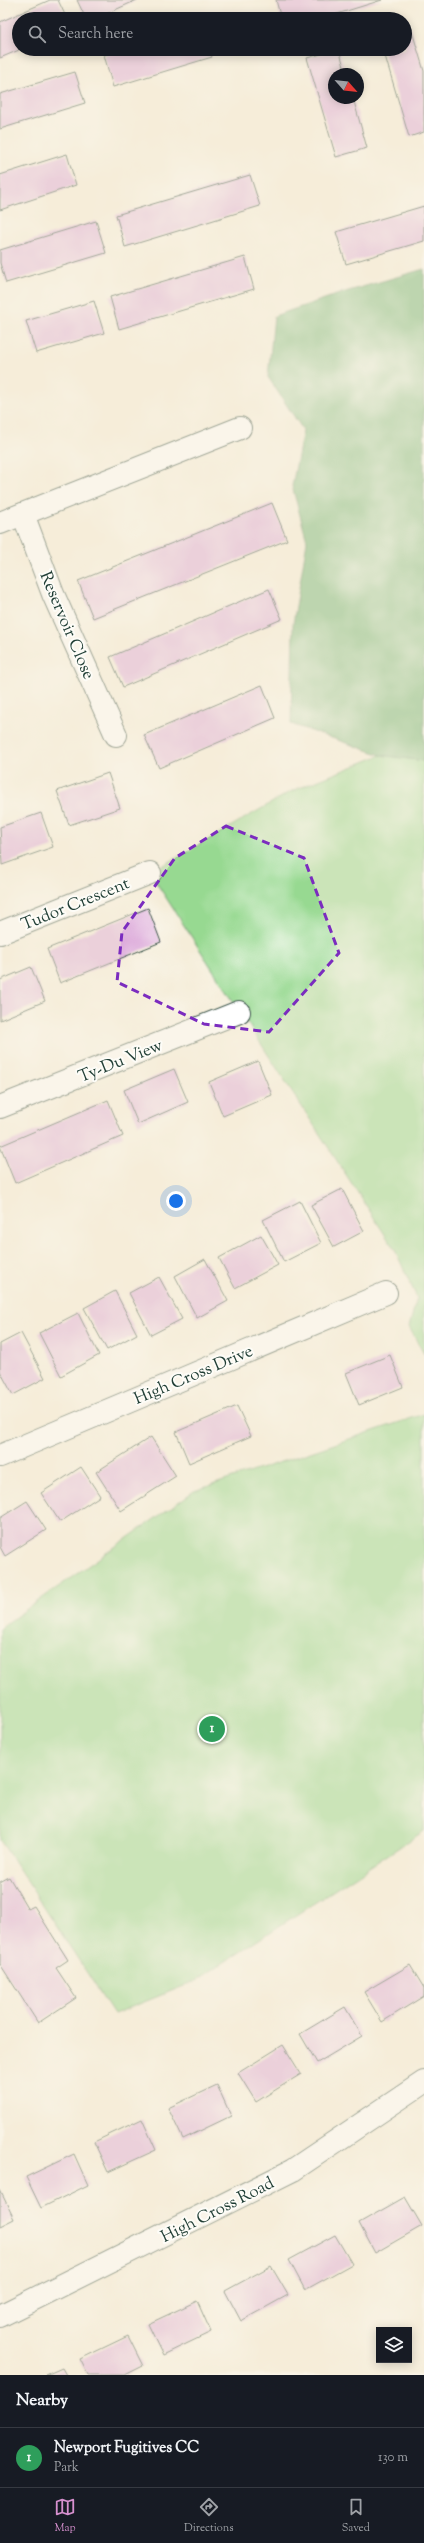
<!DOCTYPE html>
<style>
body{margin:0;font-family:"Sorts Mill Goudy",serif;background:#242831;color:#f1f3f6}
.controls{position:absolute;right:12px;bottom:12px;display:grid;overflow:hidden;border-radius:0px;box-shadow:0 2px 10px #0003}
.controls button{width:36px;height:36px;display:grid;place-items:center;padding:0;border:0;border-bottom:1px solid #363941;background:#171b24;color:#f1f3f6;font:20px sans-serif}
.compass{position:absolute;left:328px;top:68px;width:36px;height:36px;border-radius:50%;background:#171b24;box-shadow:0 2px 10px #0003;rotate:117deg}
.you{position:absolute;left:176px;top:1201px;width:14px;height:14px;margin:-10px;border:3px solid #fff;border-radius:50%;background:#1a73e8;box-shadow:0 0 0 6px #1a73e833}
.badge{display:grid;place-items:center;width:26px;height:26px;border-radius:50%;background:#d690ce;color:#fff;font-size:13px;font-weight:700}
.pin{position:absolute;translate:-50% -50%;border:2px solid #fff;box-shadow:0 1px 4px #0006}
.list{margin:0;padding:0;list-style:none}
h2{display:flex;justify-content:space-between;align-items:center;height:52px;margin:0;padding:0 16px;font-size:17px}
h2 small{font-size:13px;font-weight:400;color:#9ea1a6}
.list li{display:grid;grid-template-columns:26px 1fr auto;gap:12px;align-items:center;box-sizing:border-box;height:60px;padding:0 16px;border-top:1px solid #363941}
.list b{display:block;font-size:15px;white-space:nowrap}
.list p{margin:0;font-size:13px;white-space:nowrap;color:#9ea1a6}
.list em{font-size:13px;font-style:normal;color:#9ea1a6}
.icon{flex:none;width:22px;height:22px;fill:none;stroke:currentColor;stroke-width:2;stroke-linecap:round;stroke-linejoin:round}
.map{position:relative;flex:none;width:424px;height:2375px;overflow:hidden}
.search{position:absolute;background:#171b24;box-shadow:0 2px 10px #0003;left:12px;right:12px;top:12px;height:44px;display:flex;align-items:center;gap:10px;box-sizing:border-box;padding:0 14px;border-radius:22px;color:#9ea1a6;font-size:15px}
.sheet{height:112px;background:#171b24}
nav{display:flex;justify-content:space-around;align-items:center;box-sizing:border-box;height:56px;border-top:1px solid #363941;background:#171b24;font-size:11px;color:#9ea1a6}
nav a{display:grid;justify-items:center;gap:2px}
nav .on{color:#d690ce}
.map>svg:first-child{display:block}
.green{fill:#97d991;stroke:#5b8b62}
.forest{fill:#79b97b;stroke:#4c7b58}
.building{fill:#deaddc}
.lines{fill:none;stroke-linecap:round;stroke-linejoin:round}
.minor-casing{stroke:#3f574d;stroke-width:24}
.major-casing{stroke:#3f574d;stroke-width:24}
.minor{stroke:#fff;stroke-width:22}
.major{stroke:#fff;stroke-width:22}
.marked{fill:none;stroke:#7b2cbf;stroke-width:3;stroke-dasharray:8 5;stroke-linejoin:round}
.labels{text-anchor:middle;stroke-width:4;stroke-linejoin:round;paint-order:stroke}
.street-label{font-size:17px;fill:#1f3d34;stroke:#fdfcf7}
</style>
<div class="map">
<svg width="424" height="2375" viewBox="0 0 424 2375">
<rect width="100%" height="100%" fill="#fdfcf7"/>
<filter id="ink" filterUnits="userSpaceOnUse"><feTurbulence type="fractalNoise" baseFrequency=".025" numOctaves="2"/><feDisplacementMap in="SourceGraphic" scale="8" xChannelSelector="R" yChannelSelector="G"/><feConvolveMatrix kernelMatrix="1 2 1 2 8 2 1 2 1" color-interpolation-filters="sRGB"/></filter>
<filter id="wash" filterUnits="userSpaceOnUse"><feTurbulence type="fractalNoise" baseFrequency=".012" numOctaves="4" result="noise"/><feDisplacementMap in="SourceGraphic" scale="16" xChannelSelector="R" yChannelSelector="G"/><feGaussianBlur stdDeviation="0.9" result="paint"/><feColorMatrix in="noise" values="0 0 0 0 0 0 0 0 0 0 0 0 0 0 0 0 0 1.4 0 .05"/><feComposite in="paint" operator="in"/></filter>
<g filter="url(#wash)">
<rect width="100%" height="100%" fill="#f5edd9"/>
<g class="green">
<polygon points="381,755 424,761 424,1354 409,1327 417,1298 395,1250 150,873 292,791"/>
<polygon points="424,1414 424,1831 194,1982 114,2014 0,1840 0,1628 194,1491"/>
</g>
<polygon class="forest" points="424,269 424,761 381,755 291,724 293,624 307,541 292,486 303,430 268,377 274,316 345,292"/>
<g id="blocks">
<g class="building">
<polygon points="50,0 58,0 67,19 19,19 19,50 0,58 0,22"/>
<polygon points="77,0 137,0 95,19 86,19"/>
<polygon points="276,0 382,0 321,19 281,19"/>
<polygon points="411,28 424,71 424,132 409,137 383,49 405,49 405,30"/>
<polygon points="124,49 209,49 212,57 113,87 104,55"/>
<polygon points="339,49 346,74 334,74 334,98 353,98 367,148 336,157 307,58"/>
<polygon points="75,72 85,103 0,129 0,94"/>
<polygon points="67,154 76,185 0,210 0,175"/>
<polygon points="250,175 260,206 125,247 116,215"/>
<polygon points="424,206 424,241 346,264 336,232"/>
<polygon points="96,221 106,253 6,283 0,263 0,250"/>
<polygon points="245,257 254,289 119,329 110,297"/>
<polygon points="94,301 104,333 36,353 26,321"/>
<polygon points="272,503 287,540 93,618 78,581"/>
<polygon points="269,589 282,619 123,687 110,657"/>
<polygon points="262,685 275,718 159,768 144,735"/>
<polygon points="108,773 120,808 69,825 57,791"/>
<polygon points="41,813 53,847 2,865 0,827"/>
<polygon points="148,908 161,942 60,983 47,949"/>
<polygon points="31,967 45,1001 0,1020 0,980"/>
<polygon points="258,1061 272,1095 223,1116 209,1082"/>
<polygon points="174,1069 188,1102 138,1124 124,1090"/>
<polygon points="108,1100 123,1136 15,1183 0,1146"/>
<polygon points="342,1189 364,1231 334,1247 311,1205"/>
<polygon points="300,1201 321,1243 284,1262 263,1220"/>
<polygon points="261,1235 278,1265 235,1288 219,1258"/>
<polygon points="205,1259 228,1301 197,1318 175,1276"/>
<polygon points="159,1277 182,1319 151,1335 129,1293"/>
<polygon points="115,1291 137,1334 107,1350 84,1308"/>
<polygon points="78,1313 99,1355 61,1376 39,1333"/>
<polygon points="21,1333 45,1378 13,1395 0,1371 0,1344"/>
<polygon points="390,1355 403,1387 359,1405 346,1373"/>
<polygon points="237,1406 251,1436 189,1463 176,1432"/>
<polygon points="151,1437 176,1476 121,1511 96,1472"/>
<polygon points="81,1467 100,1496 60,1522 41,1493"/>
<polygon points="27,1501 46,1530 5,1556 0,1547 0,1518"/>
<polygon points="9,1877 28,1909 34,1906 68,1960 56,1968 76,1998 38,2023 0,1964 0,1882"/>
<polygon points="410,1965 424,1988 424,1996 382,2022 364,1992"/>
<polygon points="345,2007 362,2036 317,2063 300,2034"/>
<polygon points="283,2045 301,2074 256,2102 238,2073"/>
<polygon points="217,2085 231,2116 183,2139 168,2108"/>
<polygon points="142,2119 156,2150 108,2172 94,2142"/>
<polygon points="74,2154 88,2185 41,2208 26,2177"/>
<polygon points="0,2190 14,2219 0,2226"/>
<polygon points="405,2197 422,2226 375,2253 359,2223"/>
<polygon points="335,2235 352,2264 305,2290 289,2260"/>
<polygon points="271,2266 288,2295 241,2321 225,2291"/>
<polygon points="197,2301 211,2332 163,2355 148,2324"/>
<polygon points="128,2336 143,2366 125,2375 88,2375 80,2359"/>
<polygon points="62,2368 66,2375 46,2375"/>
</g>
</g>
</g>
<g filter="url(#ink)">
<use href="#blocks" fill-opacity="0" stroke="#3f574d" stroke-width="1"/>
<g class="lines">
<defs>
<g id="minor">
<polyline points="23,514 53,594 116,735"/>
<polyline points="0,523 240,428"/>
<polyline points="0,933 150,873"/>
<polyline points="0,1107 239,1012"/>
<polyline points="0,1456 386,1293"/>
</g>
<polyline id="major" points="0,2316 293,2170 424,2082"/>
</defs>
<use href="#minor" class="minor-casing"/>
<use href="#major" class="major-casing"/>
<use href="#minor" class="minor"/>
<use href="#major" class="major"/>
</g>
</g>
<path d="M0 0H424V2375H0ZM226 826 304 858 339 953 269 1032 204 1024 117 982 122 932 175 858Z" fill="#f5edd9" fill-opacity=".55" fill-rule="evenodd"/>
<path class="marked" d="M226 826 304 858 339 953 269 1032 204 1024 117 982 122 932 175 858Z"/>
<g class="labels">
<g class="street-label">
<text transform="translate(68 625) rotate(67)" y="6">Reservoir Close</text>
<text transform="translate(75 903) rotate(-22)" y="6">Tudor Crescent</text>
<text transform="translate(120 1060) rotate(-22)" y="6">Ty-Du View</text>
<text transform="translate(193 1374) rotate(-23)" y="6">High Cross Drive</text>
<text transform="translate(217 2209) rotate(-27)" y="6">High Cross Road</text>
</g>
</g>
</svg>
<div class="controls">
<button><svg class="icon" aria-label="layers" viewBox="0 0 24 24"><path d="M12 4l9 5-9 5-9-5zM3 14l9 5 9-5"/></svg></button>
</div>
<svg class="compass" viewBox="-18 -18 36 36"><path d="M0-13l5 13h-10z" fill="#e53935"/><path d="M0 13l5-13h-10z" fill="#9ea1a6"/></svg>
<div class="you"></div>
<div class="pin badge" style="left:212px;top:1729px;background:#2e9e5b">1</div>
<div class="search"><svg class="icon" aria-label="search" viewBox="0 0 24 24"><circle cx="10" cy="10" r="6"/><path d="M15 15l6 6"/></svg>Search here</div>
</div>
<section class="sheet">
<h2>Nearby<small></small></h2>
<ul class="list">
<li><span class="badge" style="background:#2e9e5b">1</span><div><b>Newport Fugitives CC</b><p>Park</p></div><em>130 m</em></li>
</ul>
</section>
<nav>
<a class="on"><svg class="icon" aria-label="map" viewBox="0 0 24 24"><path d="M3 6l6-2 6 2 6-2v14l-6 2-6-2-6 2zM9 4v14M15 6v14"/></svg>Map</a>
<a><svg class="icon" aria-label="directions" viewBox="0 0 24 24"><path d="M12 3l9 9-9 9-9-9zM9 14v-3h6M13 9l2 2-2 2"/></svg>Directions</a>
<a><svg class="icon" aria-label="saved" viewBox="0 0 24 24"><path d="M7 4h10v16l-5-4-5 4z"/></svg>Saved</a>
</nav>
